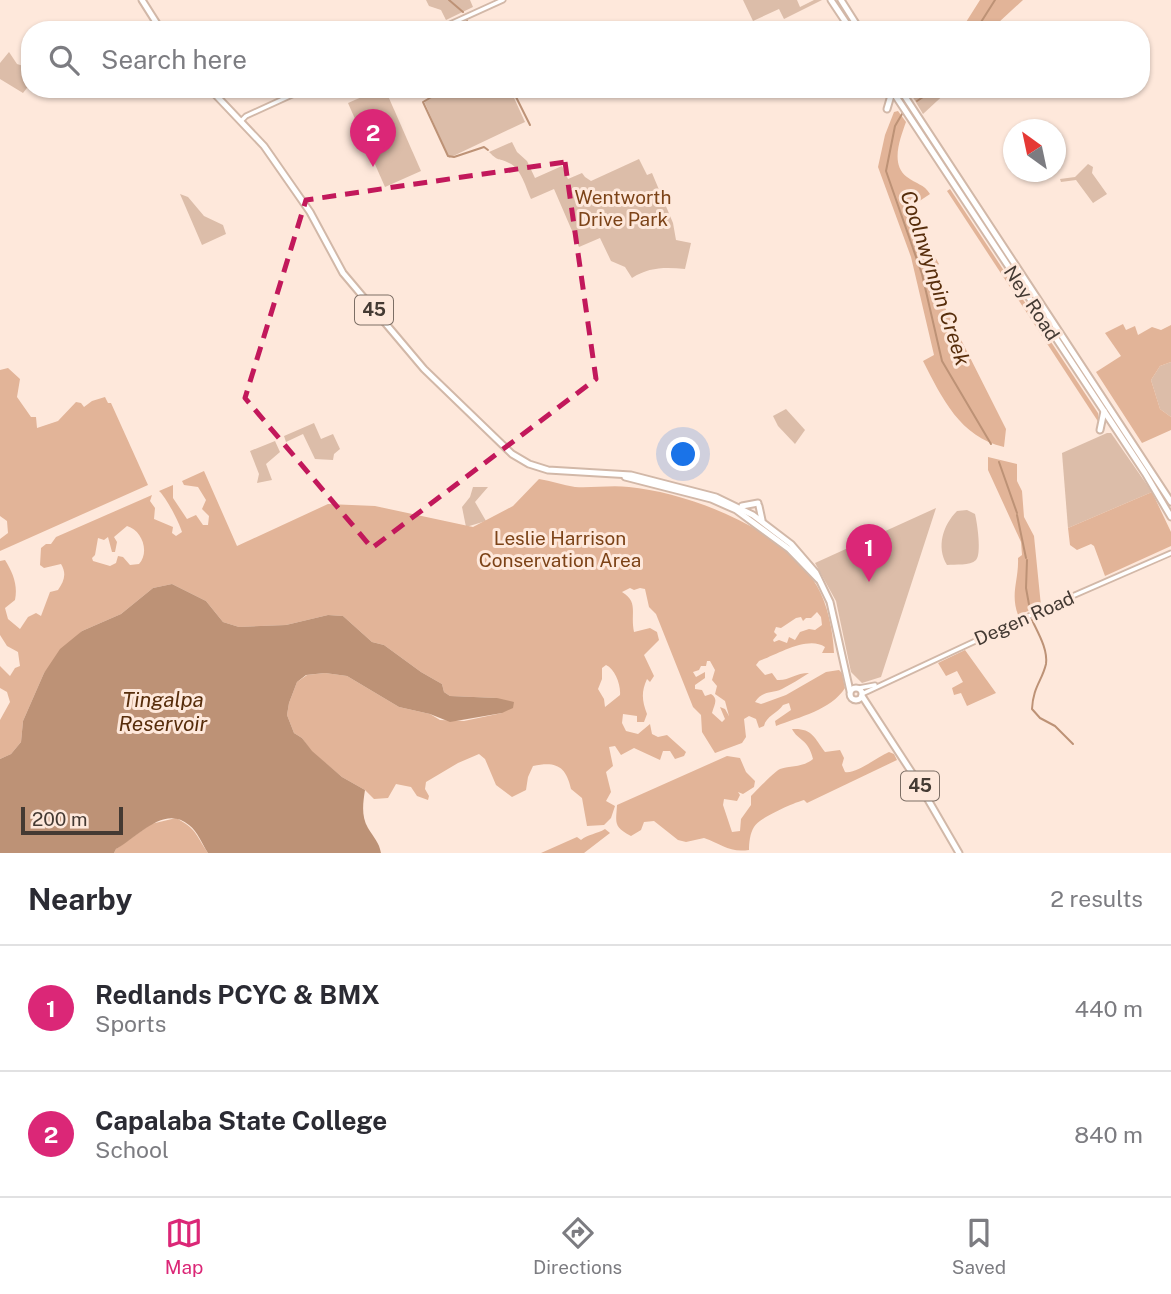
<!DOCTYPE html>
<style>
body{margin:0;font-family:"Public Sans",sans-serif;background:#f2f2f3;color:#2b2b33}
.compass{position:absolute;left:1003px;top:119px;width:63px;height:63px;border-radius:50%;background:#fff;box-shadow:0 2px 5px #0004;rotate:327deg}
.scale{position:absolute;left:21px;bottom:18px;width:102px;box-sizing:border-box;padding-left:7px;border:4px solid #443a33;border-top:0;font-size:19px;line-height:24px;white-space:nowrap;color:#443a33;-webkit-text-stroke:5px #fee8db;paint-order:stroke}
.you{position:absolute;left:684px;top:455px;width:24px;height:24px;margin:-18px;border:5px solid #fff;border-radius:50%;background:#1a73e8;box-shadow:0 0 0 10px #1a73e833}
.badge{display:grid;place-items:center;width:46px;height:46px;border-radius:50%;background:#db2777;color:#fff;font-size:23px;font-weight:700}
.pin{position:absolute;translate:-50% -58px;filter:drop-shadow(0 2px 4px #0008)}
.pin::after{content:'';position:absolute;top:37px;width:24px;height:21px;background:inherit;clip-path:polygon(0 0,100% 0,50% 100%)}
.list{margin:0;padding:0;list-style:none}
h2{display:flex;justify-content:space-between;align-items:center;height:91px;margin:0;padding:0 28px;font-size:30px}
h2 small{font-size:23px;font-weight:400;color:#7c7c81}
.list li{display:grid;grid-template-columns:46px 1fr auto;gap:21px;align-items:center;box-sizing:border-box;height:126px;padding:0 28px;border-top:2px solid #e1e1e2}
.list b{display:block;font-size:26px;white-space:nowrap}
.list p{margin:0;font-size:23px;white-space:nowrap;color:#7c7c81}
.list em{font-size:23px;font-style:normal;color:#7c7c81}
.icon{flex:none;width:38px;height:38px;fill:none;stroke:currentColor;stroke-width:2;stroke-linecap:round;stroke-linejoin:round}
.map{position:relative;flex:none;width:1171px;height:853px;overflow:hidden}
.search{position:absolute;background:#fff;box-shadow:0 2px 5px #0004;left:21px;right:21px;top:21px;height:77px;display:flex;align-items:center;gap:18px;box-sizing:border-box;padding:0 24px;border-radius:28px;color:#7c7c81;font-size:26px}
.sheet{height:343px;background:#fff}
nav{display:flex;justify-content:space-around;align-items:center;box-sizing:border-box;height:98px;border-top:2px solid #e1e1e2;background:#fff;font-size:19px;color:#7c7c81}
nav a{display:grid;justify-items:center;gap:4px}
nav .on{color:#db2777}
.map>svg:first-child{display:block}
.green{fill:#dcbda9}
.forest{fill:#e2b498;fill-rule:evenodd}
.water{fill:#bd9276}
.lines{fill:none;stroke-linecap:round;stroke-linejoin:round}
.stream{stroke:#bd9276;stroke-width:2}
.minor-casing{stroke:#d2b8a8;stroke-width:7}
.major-casing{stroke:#d2b8a8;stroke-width:9}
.minor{stroke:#fff;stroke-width:3.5}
.major{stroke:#fff;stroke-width:5}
.marked{fill:none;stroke:#c2185b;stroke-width:5;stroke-dasharray:14 9;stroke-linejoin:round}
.labels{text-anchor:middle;stroke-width:6;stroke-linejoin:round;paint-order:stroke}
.shield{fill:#fee8db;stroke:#7c6e65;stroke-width:2}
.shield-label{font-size:18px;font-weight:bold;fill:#443a33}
.park-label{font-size:19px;fill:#7c4318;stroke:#fee8db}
.street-label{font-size:19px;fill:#443a33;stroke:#fee8db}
.water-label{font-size:21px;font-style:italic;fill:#572d0b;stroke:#fee8db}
</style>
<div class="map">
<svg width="1171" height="853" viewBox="0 0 1171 853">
<rect width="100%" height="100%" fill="#fee8db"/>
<g class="green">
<polygon points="426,0 470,0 473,7 446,20 441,10 429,6"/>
<polygon points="743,0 797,0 800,7 814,0 822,0 784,19 779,9 753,21"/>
<polygon points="9,52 17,64 30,68 30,84 23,93 0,79 0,63"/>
<polygon points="380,89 385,89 421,171 385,187 348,103"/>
<polygon points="451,89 510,89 525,122 449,158 424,101"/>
<polygon points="908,89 950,89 923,114"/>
<path d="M512 142 517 152 527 161 535 178 562 166 568 179 582 173 585 177 591 181 639 159 647 175 652 173 673 223 676 240 691 243 685 269C665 267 649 267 632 278L625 267 611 261 600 238 579 247 554 189 531 199C526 188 521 168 509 163 498 157 500 163 489 152Z"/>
<polygon points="1088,164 1093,167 1092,173 1107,194 1093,203 1076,180 1061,182 1060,179 1075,177"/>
<polygon points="180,194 188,197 204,216 223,225 226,234 202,245"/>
<polygon points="1171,362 1171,417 1160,409 1151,380 1160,366"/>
<polygon points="786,409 805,430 795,444 778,426 773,416"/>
<polygon points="314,423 321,439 333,434 340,449 334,454 333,460 315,459 303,434 286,442 284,436"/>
<polygon points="1107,433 1111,433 1152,492 1068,528 1062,453"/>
<polygon points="275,441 280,452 266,464 272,480 257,483 259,474 250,451"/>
<polygon points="473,487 488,487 475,502 486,521 466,527 462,507 470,497"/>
<polygon points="936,508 881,677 862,683 851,672 836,601 815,563"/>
<path d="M967 510 975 514C977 522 982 554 976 560 970 566 955 564 947 565 936 547 943 525 957 511Z"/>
</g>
<g class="forest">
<polygon points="980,0 1023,0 998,23 994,30 961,30"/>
<path d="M898 111 906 122C900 139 890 164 907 177 916 184 924 184 930 194L912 206 916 224 939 264 935 267 934 286 1006 429 1004 447C960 437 942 398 923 361L934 355 911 257 878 167 885 135 894 112Z"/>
<polygon points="950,189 1098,413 1099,423 947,191"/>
<polygon points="1123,324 1126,330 1135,326 1138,335 1152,327 1161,330 1171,325 1171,362 1160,366 1151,380 1160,409 1171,417 1171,430 1142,443 1096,372 1121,356 1105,333"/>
<polygon points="8,368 20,379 17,397 31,417 36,417 37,428 58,421 76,402 81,403 84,407 92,401 105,397 108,403 111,403 148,485 0,551 0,539 8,533 7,521 0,516 0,370"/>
<path d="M988 457 1017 464V481L1022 491 1024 517 1034 536 1041 606 1018 615C1010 593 1019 580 1018 558L1022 555 1021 542 988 470Z"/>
<path d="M204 471 237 546 328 504 375 506 473 527 513 506 539 479C551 481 563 485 575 487 593 488 611 485 629 487 691 493 785 530 817 586 828 605 833 631 834 653H822L825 647C808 635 776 655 759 661L756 665 765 675 772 673 777 680C789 681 795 673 809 673 800 679 791 684 782 689 771 694 763 690 755 702L761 704 786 695 826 672 839 670 842 673 845 688C831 710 799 717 776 726L775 721 791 710 789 703 783 705C778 713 766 716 764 726L759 728 756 719 749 716 744 719 746 737 742 743 715 753 702 732 701 715 693 707 656 614 649 607 645 589 640 588 634 590 630 588 622 592C639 602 630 613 634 632L650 628 657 632 659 640 644 655 654 676 650 682 647 679C641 692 642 701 647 714L644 722H637V716L623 714 622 723 626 731 638 734 650 724 652 734 658 737 667 735 686 752 684 756 675 759 670 751H663L660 760 634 748 621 755 615 746 609 747 613 766 606 772 611 792 606 801 615 806 611 818 604 825 587 826 582 798 571 789C566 766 556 761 533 766L528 777 526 790 512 797 496 785 485 759 479 754 458 763 426 782 425 789 429 796 428 800 417 796 411 787 396 784 388 798 374 799 365 790 342 777 311 751 302 738 294 733 287 715 289 703 297 682 307 675 325 673 347 676 399 707 430 714 440 720 464 721 502 713 497 698 450 696 444 692 442 684 421 672 384 645 372 642 343 616 328 615 286 625 239 627 223 622 206 601 172 584 153 588 121 614 82 631 44 673 23 721 21 742 11 754 0 759V720L10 702 7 692 0 688V666L10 676 15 668 20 666 18 652 7 646 0 635V561L5 560C13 573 18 585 15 600L5 608 8 619 20 629 28 617 36 613 41 616 50 592 58 590C64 581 67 574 61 564L44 568 40 565 41 548 46 544H51L56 537 152 495 150 501 155 508 154 519 173 527 172 533 176 536 182 532C179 522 166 497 159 491L173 485V498L187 519 196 515 203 525H208L209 516 202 509 206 500 198 487 184 485 182 481ZM127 526C142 530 150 552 139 564L130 565 123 557 118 556 116 563 110 566 93 561 92 558 95 555 98 538 104 540 108 537 112 552H115L117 542 114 537ZM817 612 821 617 822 625 815 630 809 629 800 632 795 640 789 637 787 643 779 640 774 642 773 640 777 635 774 632 776 627 781 628 796 618 801 617 803 621 806 618H811ZM707 661H710L715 670 712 680 717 686 715 694 725 701 729 716 725 709 720 707 725 719 722 722 712 713C714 705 719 699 711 694L705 696 702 690 695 689V685L705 678V672L696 677 693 672 699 670 701 666H706ZM606 665C615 669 621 685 620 695L605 707 604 699 598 689 602 679V668Z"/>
<polygon points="1152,492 1171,532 1171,546 1105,576 1094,546 1091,544 1077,550 1070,545 1068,528"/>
<polygon points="965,650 996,693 967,706 961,693 954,695 952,688 963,682 957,671 946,676 938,663"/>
<path d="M792 729C812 728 814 737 825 752L840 750 844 758 842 765 845 772C857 774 875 758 889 752L894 754 897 760 807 803 804 800C793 803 759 818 754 827 750 833 749 843 749 850 729 853 722 844 704 838L686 842 678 840 654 821 644 822 641 830 631 836C613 827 616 823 617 805L727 756 740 758 746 772 755 781 754 787 743 794 738 792 740 795 737 801 724 799 723 805 732 832 740 831 741 819 751 805V796C756 791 775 771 780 769 791 765 802 768 813 759 808 738 798 741 792 729Z"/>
<path d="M176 818C197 829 195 834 208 853H114L116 849 151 824Z"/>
<path d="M605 829 610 833 584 853H541L577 837 581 840C588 834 597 834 605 829Z"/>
</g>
<path class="water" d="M172 584 206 601 223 622 239 627 286 625 328 615 343 616 372 642 384 645 421 672 442 684 444 692 450 696 497 698 514 702 513 708 502 713 450 722 430 714 399 707 347 676 325 673 306 675 297 682 289 703 287 715 294 733 302 738 312 751 342 777 365 790C363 803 361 816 368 828 374 838 379 842 381 853H208C202 844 198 832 189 825 164 804 137 838 116 849L114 853H0V759L11 754 21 742 23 721 44 673 60 649 82 631 121 614 153 588Z"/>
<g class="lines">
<g class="stream">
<polyline points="449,0 463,12"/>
<polyline points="467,21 471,30"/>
<polyline points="976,30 995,0"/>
<polyline points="445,89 423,102 448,156 454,157 484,147 488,150"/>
<polyline points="512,89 530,125"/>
<polyline points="917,101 935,89"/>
<polyline points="902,114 895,126 886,171 922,274 942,361 991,444"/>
<polyline points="999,462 1017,513"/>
<polyline points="1017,515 1026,558"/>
<polyline points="1027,560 1026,588 1030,610"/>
<path d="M1032 620C1038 633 1048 649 1046 664 1042 681 1033 687 1032 709L1040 718 1055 726 1073 744"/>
</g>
<defs>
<g id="minor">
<polyline points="437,30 503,0"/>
<polyline points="241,121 246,116 305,89"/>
<polyline points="859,688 875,685"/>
<polyline points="862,694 1061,601 1171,553"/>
</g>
<g id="major">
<polyline points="142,0 161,30"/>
<polyline points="831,0 851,30"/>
<polyline points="841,0 860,30"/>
<polyline points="210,89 264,146 310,212 343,273 424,369 512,454 529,464 548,470 631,475 716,497 753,515 791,544 816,573 830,602 850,691"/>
<polyline points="891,89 1145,473 1171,517"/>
<polyline points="900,89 1171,502"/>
<polyline points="887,109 892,92"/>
<polyline points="1100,430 1104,411"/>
<polyline points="625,477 711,499 736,510 789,549 818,579"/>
<polyline points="742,506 758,503"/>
<polyline points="759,506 762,520"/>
<circle cx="856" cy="694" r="6"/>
<polyline points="862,696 916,779 959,853"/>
</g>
</defs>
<use href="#minor" class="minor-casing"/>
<use href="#major" class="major-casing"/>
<use href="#minor" class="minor"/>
<use href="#major" class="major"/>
</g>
<path class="marked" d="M565 162 596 379 372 548 245 398 306 200Z"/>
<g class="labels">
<g class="shield">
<rect x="355" y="295.5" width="38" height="29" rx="5"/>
<rect x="901" y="771.5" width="38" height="29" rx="5"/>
</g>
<g class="shield-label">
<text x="374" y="316">45</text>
<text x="920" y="792">45</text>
</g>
<g class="park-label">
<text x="623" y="204">Wentworth<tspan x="623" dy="22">Drive Park</tspan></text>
<text x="560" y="545">Leslie Harrison<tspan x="560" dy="22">Conservation Area</tspan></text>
</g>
<g class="street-label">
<text transform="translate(1032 303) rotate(57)" y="7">Ney Road</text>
<text transform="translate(1024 618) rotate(-24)" y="7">Degen Road</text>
</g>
<g class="water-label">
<text transform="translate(935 278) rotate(72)" y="7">Coolnwynpin Creek</text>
<text x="163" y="707">Tingalpa<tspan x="163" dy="24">Reservoir</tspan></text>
</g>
</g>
</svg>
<svg class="compass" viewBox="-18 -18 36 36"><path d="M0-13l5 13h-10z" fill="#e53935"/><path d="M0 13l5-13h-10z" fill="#7c7c81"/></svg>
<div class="scale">200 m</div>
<div class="you"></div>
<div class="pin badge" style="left:869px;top:582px">1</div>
<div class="pin badge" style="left:373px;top:167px">2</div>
<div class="search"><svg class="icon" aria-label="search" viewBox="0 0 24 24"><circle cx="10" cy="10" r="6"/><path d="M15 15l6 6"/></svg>Search here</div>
</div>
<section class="sheet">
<h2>Nearby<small>2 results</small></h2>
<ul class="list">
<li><span class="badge">1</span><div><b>Redlands PCYC &amp; BMX</b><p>Sports</p></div><em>440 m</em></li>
<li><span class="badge">2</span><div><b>Capalaba State College</b><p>School</p></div><em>840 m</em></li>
</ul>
</section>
<nav>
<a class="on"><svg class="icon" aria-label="map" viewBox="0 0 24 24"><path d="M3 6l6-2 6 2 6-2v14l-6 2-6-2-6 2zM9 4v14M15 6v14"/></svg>Map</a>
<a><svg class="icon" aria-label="directions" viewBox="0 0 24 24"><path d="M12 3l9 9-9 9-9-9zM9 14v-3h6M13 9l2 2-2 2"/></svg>Directions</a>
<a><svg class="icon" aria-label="saved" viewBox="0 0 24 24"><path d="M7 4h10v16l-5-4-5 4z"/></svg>Saved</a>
</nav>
